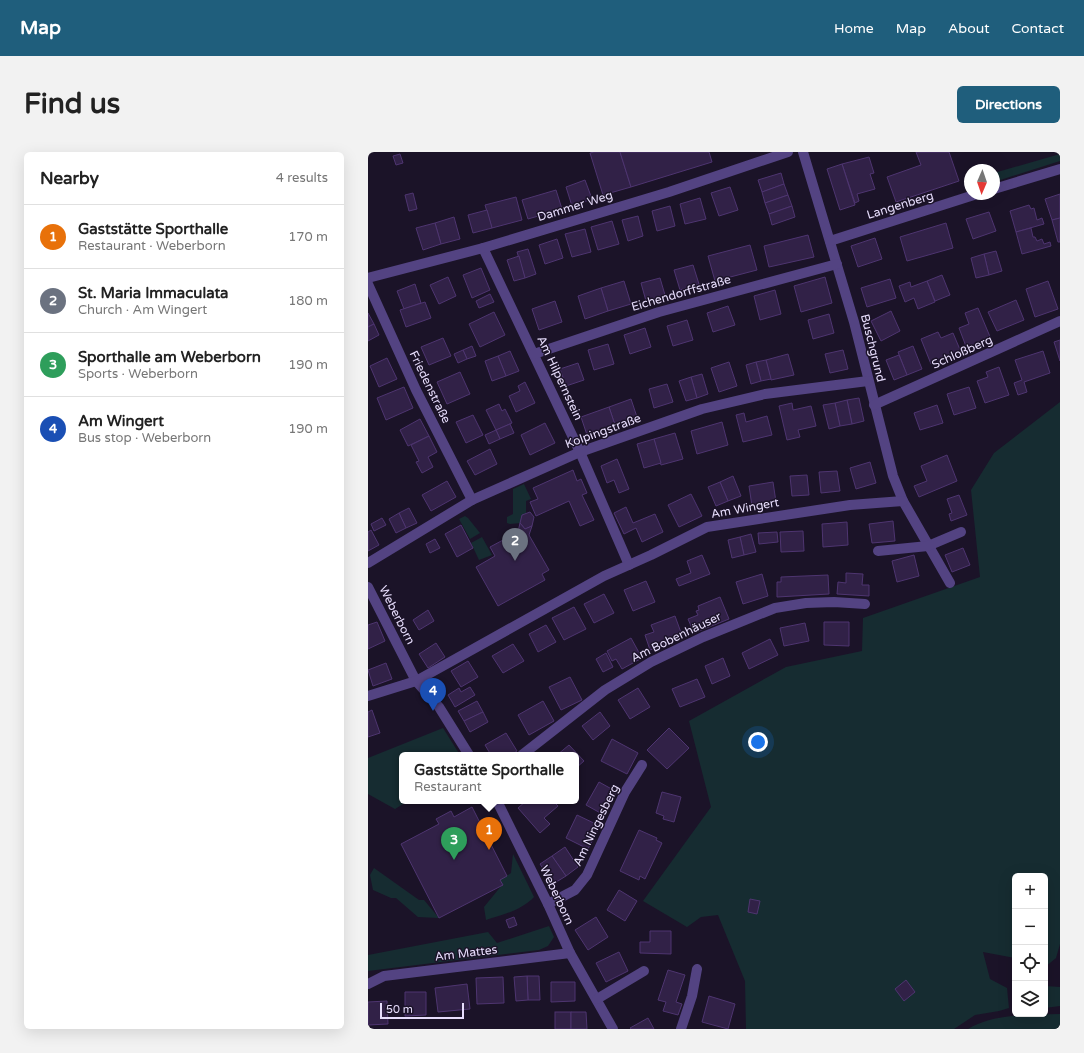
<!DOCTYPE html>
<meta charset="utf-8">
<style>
body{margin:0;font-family:"Varela Round",sans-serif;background:#f2f2f2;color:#222}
.controls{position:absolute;right:12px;bottom:12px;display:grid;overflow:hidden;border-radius:6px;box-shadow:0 4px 16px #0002}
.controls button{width:36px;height:36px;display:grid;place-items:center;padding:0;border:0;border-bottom:1px solid #e0e0e0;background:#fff;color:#222;font:20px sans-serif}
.compass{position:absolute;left:596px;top:12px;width:36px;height:36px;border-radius:50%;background:#fff;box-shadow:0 4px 16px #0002;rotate:182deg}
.scale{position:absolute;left:12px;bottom:10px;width:84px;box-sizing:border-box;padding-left:4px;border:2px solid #e7ddfc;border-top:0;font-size:11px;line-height:14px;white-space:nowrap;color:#e7ddfc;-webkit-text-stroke:3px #1b1328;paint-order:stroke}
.you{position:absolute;left:390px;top:590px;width:14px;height:14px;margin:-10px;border:3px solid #fff;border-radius:50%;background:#1a73e8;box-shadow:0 0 0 6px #1a73e833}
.badge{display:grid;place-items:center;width:26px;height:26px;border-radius:50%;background:#1f5e7c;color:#fff;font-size:13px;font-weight:700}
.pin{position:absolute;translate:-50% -33px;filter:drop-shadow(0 1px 2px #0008)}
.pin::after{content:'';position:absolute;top:21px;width:14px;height:12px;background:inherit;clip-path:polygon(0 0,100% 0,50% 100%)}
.popup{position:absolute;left:31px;top:600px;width:180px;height:52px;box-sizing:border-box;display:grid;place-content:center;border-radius:6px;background:#fff;filter:drop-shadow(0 1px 3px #0005);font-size:13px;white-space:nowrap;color:#767676}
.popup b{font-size:15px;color:#222}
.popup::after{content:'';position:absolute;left:50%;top:100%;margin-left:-8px;border:8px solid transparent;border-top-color:#fff}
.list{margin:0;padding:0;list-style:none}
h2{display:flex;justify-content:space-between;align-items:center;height:52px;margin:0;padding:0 16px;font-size:17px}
h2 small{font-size:13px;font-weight:400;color:#767676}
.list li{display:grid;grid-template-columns:26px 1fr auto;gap:12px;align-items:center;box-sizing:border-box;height:64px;padding:0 16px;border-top:1px solid #e0e0e0}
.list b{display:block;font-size:15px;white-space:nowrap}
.list p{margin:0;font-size:13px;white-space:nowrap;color:#767676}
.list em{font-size:13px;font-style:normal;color:#767676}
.icon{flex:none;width:22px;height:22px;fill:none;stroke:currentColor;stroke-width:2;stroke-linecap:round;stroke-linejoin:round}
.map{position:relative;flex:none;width:692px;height:877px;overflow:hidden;border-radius:6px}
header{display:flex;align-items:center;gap:24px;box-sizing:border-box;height:56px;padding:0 20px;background:#1f5e7c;color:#fff}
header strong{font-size:19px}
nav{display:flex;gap:22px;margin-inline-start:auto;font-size:14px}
.intro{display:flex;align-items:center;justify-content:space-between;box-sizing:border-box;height:96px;padding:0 24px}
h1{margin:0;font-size:28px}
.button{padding:10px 18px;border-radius:6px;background:#1f5e7c;color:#fff;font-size:14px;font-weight:700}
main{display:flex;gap:24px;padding:0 24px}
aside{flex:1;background:#fff;border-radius:6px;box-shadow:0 4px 16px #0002}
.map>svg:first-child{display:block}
.green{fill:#162c31}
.building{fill:#312147;stroke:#4e3570}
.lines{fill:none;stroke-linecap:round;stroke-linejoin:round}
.minor{stroke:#534382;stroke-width:10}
.labels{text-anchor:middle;stroke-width:3;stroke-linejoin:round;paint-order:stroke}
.street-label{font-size:12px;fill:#e7ddfc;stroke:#1b1328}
</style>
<header>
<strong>Map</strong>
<nav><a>Home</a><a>Map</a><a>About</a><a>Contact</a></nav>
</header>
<div class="intro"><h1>Find us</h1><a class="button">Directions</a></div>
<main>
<aside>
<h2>Nearby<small>4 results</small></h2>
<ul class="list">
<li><span class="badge" style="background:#e8710a">1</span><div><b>Gaststätte Sporthalle</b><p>Restaurant · Weberborn</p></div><em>170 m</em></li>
<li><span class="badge" style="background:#6b7280">2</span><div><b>St. Maria Immaculata</b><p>Church · Am Wingert</p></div><em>180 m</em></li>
<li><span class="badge" style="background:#2e9e5b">3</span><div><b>Sporthalle am Weberborn</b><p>Sports · Weberborn</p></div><em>190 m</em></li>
<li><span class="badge" style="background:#1a4fb4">4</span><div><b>Am Wingert</b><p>Bus stop · Weberborn</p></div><em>190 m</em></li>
</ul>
</aside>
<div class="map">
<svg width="692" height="877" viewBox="0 0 692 877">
<rect width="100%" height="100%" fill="#1b1328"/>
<g class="green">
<polygon points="692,2 692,9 626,30 626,21"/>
<polygon points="692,250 692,792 688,806 677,815 677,724 647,724 647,806 615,800 622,827 639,836 641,856 631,859 607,863 586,877 378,877 377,829 350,763 333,765 319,775 275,749 343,655 321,569 418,515 494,499 495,466 612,425 603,338 626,301"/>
<polygon points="156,332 163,347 158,349 158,361 154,363 152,371 142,372 139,371 139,365 145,362 145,337"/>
<polygon points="97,364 100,366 112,381 102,387 91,367"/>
<polygon points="114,385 124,403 111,408 103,391"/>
<polygon points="75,576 92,603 34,603 34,649 40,649 27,657 0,642 0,606"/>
<path d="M145 702 166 745C154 758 134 763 118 768L116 755 134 733 132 728 143 721Z"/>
<polygon points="6,716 51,748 56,748 71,766 50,765 28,746 23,746 5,738 2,723"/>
<polygon points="181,774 186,785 180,794 171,798 0,819 0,803 120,780 129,791"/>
<polygon points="677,834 692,835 692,854 677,856"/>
<path d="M692 862V877H600C626 861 663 863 692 862Z"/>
</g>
<g class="building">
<polygon points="226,0 252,0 263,35 235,43 222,1"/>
<polygon points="252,0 341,0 344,10 263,35"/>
<polygon points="548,0 581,0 591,29 528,50 519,25 553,13"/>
<polygon points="32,2 35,11 28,13 25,4"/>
<polygon points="501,5 506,21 502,22 507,37 489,42 491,49 487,51 474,12"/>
<polygon points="474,12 487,53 472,58 459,17"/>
<polygon points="413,21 416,32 394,40 390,28"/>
<polygon points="217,28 224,47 204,54 198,35"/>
<polygon points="416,32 420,43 397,51 394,40"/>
<polygon points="362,35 370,58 351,64 343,41"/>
<polygon points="188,38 194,57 160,67 154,48"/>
<polygon points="45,41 49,57 41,59 37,43"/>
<polygon points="692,42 692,66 684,68 677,47"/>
<polygon points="420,43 424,54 401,62 397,51"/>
<polygon points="148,45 154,68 124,76 117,53"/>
<polygon points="332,46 338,67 317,72 312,52"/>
<polygon points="661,53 663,57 666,56 669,68 674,66 676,72 648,80 642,59"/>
<polygon points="302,54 307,74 289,79 284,59"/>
<polygon points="424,54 427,65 404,73 401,62"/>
<polygon points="119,58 124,76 105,81 100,63"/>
<polygon points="621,60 628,79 605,87 598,67"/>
<polygon points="270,64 275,84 260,89 254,68"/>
<polygon points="86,65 92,87 73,92 67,71"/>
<polygon points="692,66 692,90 690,90 684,68"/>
<polygon points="244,69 251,92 230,98 223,75"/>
<polygon points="67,71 73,92 55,98 48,76"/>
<polygon points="578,71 585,96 539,109 532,85"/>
<polygon points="663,76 665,85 667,85 669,89 674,87 676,92 682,90 683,94 654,102 648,80"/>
<polygon points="217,77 223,100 204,105 197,82"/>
<polygon points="440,83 446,105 401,115 396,94"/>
<polygon points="507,86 514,107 490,115 483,94"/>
<polygon points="189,87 195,106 177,112 171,93"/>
<polygon points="382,93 389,118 347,129 340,104"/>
<polygon points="160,97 168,122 157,126 149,100"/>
<polygon points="628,99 634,119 621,123 616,102"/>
<polygon points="616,102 621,123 608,126 603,106"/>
<polygon points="151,104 157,126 146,129 139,108"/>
<polygon points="325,113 331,132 312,138 306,118"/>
<polygon points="113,116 122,138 104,146 95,123"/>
<polygon points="574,123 582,143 567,149 559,129"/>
<polygon points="80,125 88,144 71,152 62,133"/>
<polygon points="457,125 464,151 433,160 426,134"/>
<polygon points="292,126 297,143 278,149 273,131"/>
<polygon points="522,127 528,146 499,155 493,136"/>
<polygon points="256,129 263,152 240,159 233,136"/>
<polygon points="559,129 567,150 550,157 546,146 537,150 531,134 542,130 543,135"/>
<polygon points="680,129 690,157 667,165 658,137"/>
<polygon points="47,132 53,151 36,157 29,139"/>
<polygon points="233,136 240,159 217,167 210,144"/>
<polygon points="407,138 413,162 392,168 386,144"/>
<polygon points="122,142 126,150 111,156 108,149"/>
<polygon points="648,148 656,168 629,179 620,160"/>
<polygon points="187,149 194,170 171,178 164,157"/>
<polygon points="57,150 63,166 38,175 32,158"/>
<polygon points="360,154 367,173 345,180 339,161"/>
<polygon points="610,156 623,187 599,197 591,176 601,172 597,161"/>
<polygon points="523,159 532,179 513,189 503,169"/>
<polygon points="126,160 137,183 112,195 101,172"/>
<polygon points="0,161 6,172 0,175"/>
<polygon points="461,162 466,181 445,187 440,168"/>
<polygon points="319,168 325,188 305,194 299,174"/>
<polygon points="6,172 11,183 0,189 0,175"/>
<polygon points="277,176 283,195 262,202 256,183"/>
<polygon points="570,180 573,186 585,181 593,200 563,212 553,187"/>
<polygon points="75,186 83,204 61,213 53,195"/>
<polygon points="692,188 692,209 686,190"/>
<polygon points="240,192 246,212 226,218 220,198"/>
<polygon points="104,194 108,204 99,207 95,198"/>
<polygon points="545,194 554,217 539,223 530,200"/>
<polygon points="95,198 99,207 90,211 86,202"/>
<polygon points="475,198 480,217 462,221 457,202"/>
<polygon points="142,199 151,219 138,224 130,204"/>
<polygon points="675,199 682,221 656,230 659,240 650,243 646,231 654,228 647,208"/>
<polygon points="420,202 426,223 403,228 398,208"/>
<polygon points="531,203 539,223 526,228 518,208"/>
<polygon points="130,204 138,224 124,229 117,209"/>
<polygon points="19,206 29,227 11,235 2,214"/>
<polygon points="398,208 403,227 393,229 388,210"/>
<polygon points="361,210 369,234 351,240 343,216"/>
<polygon points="388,210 393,229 383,232 378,213"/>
<polygon points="210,211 216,228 198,234 192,217"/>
<polygon points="631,215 641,243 617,251 609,229 620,225 618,220"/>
<polygon points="92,220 102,242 79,252 69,230"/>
<polygon points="334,222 340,242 329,246 323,225"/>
<polygon points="323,225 329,246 318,249 311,229"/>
<polygon points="157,230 167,251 148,260 141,244 152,239 150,234"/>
<polygon points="299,232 305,250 286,256 281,237"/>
<polygon points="36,235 45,256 18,268 9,246"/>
<polygon points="601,235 608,256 586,263 579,242"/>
<polygon points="491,246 496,269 484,272 479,248"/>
<polygon points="263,247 269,265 247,273 241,255"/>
<polygon points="479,248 484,272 472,274 467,251"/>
<polygon points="424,251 425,258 443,254 448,274 430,278 432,285 419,288 411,254"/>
<polygon points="467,251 472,274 461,277 455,253"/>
<polygon points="131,252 134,259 137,257 144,271 128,278 118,258"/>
<polygon points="569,253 575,271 552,278 546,261"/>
<polygon points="241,255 247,273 219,283 213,265"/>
<polygon points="376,261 378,270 399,264 404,283 375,290 368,263"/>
<polygon points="105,263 115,283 98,291 88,270"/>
<polygon points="52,267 61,284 40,294 32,278"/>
<polygon points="354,270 360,293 329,302 323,279"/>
<polygon points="177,271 187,291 162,303 153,283"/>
<polygon points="142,272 146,281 132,287 128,278"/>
<polygon points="128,278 132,287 121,292 117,283"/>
<polygon points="307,281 315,307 293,313 286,287"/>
<polygon points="61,284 69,300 60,305 65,315 54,321 48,310 51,309 43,293"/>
<polygon points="286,287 293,311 276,316 269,292"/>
<polygon points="122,297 129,312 107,323 99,309"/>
<polygon points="579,303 589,329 551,345 546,334 559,329 553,314"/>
<polygon points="249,307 261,337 251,341 246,328 239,331 233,314"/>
<polygon points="502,310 508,331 488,337 482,316"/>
<polygon points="205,318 209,329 213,327 219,341 214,343 226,368 212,374 201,349 168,364 162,350 170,347 165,336"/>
<polygon points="469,319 472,339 453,341 451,320"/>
<polygon points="439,323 441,343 424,344 422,324"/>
<polygon points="365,324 373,344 360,349 352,330"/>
<polygon points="79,329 88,345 63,359 54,343"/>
<polygon points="352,330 360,349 348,354 340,335"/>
<polygon points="405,330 408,350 384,354 381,334"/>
<polygon points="323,342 334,364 311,375 300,353"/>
<polygon points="591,343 599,363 583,369 581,362 584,361 579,347"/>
<polygon points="258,355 265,371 287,362 295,380 274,390 268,376 256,382 246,361"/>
<polygon points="41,356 49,371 38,376 31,361"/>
<polygon points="162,360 166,365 164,374 157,377 152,371 154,363"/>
<polygon points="31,361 38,376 28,381 21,367"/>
<polygon points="14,366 18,373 6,379 3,372"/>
<polygon points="525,369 527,389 504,391 501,372"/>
<polygon points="479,370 480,393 455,395 454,372"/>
<polygon points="152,371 157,377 164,374 161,383 181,418 174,422 177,428 130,454 108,415 127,404 122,395 150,380"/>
<polygon points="93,373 105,396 89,405 77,382"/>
<polygon points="3,378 11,393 0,399 0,380"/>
<polygon points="435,379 436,399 413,400 412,380"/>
<polygon points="409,380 410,390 391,392 390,381"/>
<polygon points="383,382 388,400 376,403 372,385"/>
<polygon points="372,385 376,403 364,406 360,388"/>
<polygon points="67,387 72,396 62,401 58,392"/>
<polygon points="595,396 602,413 584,420 577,403"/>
<polygon points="334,403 342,422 311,434 308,427 323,421 319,409"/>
<polygon points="546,403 551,424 529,430 524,409"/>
<polygon points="478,421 495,422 494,433 501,433 501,444 469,442 470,430 478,431"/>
<polygon points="394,422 400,444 375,452 368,430"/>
<polygon points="460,423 461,442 409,445 409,430 413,430 413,425"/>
<polygon points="278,429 287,450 265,459 256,438"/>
<polygon points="236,442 246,461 226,471 216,452"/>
<polygon points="352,445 361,467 326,481 320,467 330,463 328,459 331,458 330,454"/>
<polygon points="206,455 218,477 196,488 184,466"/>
<polygon points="60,458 66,469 51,478 45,468"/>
<polygon points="307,464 315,486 282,498 277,483 286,480 283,473"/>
<polygon points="9,470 17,489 0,497 0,473"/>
<polygon points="456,470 481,470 481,494 456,493"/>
<polygon points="437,471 441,489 416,494 412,476"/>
<polygon points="178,473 188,490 170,500 161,482"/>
<polygon points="263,486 274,506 254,517 248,507 244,509 239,499"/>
<polygon points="402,487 410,503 381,517 374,501"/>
<polygon points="68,491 77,505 60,516 51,502"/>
<polygon points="145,492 156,509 135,521 124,504"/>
<polygon points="238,501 245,515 235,520 228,507"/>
<polygon points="355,506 362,524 344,532 337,514"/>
<polygon points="100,509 110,525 93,535 83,519"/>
<polygon points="18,511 24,527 5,534 0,518"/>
<polygon points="202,525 214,548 193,558 181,535"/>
<polygon points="329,527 337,545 312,555 304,537"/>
<polygon points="102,535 107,543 87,555 80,543 91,536 93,540"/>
<polygon points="270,536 282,555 262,567 250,548"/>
<polygon points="109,549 115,560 96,569 90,559"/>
<polygon points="175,549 186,569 161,583 150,563"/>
<polygon points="4,558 12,581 0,585 0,560"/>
<polygon points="115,560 120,570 102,580 96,569"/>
<polygon points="232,560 242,574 225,588 214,574"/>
<polygon points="301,576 321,596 299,617 279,598"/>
<polygon points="138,581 149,599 143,603 123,603 117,593"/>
<polygon points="244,587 270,601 259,622 233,609"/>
<polygon points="201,593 216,609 208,616 208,603 189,603"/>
<polygon points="231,630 249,640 236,663 218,653"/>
<polygon points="294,640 313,645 306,670 295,667 296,664 288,661"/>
<polygon points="158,649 185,649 190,654 176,666 182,672 172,681 150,656"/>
<polygon points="104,655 139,724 132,728 135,733 71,766 33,692 71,672 68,667 83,659 86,665"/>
<polygon points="209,663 232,674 220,697 198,686"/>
<polygon points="271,678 289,686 288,688 294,691 277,727 272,724 271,728 252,719"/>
<polygon points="197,695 210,715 198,724 184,704"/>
<polygon points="184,704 198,724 185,732 172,712"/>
<polygon points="251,738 269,749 257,769 239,758"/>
<polygon points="382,747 392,749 389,762 380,760"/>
<polygon points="146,765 149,773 141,776 138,768"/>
<polygon points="228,765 240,785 220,798 207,778"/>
<polygon points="282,779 303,779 303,802 272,801 272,790 282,790"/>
<polygon points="251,800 260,819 238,830 228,811"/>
<polygon points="300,818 317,823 308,850 314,852 310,863 295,859 298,850 290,848"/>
<polygon points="159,824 171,824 172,848 160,848"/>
<polygon points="159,824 160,848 148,849 146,825"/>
<polygon points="135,825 136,851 109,852 108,826"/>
<polygon points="538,828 547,840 536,849 527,837"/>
<polygon points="183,830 207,830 207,849 183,850"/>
<polygon points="99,832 102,857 70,860 67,836"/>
<polygon points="37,840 58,840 58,863 37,864"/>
<polygon points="341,844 367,852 360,877 334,870"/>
<polygon points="19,849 20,872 0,873 0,850"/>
<rect x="187" y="860" width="16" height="17"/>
<polygon points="203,860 218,860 219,877 203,877"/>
<polygon points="280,866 286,877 263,877 262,876"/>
</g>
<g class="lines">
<g class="minor">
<polyline points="435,0 486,170 525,324 535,349 582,431"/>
<polyline points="626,37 692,17"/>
<polyline points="462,89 609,42"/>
<polyline points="115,96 212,300 261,413"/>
<polyline points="0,126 115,96 301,40 420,0"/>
<polyline points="0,132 48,238 104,348"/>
<polyline points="166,202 291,160 469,112"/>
<polyline points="506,253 692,169"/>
<polyline points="510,399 560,394 593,380"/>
<polyline points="0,411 104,348 212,300 334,257 397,242 500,229"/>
<polyline points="0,435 48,529 71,555 101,603"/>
<polyline points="0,544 48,529 236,424 283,403 339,375 482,353 535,349"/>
<polyline points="154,603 237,538 283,510 335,485 407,456 438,451 466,450 497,452"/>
<polyline points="129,649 180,752 202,801 245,877"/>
<polyline points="180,752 207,738 219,723 257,640 274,613"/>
<polyline points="0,832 16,824 202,801"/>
<polyline points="229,847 276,819"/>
<polyline points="313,877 324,844 329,817"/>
</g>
</g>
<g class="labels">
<g class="street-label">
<text transform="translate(532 53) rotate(-17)" y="4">Langenberg</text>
<text transform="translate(207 54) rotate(-17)" y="4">Dammer Weg</text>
<text transform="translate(313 141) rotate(-16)" y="4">Eichendorffstraße</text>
<text transform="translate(505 196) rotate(76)" y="4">Buschgrund</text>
<text transform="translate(594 200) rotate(-24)" y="4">Schloßberg</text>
<text transform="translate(192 226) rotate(65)" y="4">Am Hilpernstein</text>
<text transform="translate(62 235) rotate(64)" y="4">Friedenstraße</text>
<text transform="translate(235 279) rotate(-20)" y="4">Kolpingstraße</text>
<text transform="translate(377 356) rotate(-10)" y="4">Am Wingert</text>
<text transform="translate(29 463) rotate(63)" y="4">Weberborn</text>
<text transform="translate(308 485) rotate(-26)" y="4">Am Bobenhäuser</text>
<text transform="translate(228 673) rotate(-64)" y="4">Am Ningesberg</text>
<text transform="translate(189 743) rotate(65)" y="4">Weberborn</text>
<text transform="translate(98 801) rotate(-7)" y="4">Am Mattes</text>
</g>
</g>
</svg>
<div class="controls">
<button>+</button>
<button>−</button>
<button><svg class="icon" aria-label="locate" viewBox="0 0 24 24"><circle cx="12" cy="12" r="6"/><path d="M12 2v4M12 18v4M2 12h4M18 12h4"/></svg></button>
<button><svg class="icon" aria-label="layers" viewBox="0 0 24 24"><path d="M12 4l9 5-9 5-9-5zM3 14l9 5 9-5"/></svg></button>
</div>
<svg class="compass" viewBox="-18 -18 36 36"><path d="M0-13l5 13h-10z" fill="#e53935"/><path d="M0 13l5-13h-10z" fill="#767676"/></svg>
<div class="scale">50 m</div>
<div class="you"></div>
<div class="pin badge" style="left:121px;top:698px;background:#e8710a">1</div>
<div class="popup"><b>Gaststätte Sporthalle</b>Restaurant</div>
<div class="pin badge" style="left:147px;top:409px;background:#6b7280">2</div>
<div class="pin badge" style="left:86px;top:708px;background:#2e9e5b">3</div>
<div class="pin badge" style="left:65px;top:559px;background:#1a4fb4">4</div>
</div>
</main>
